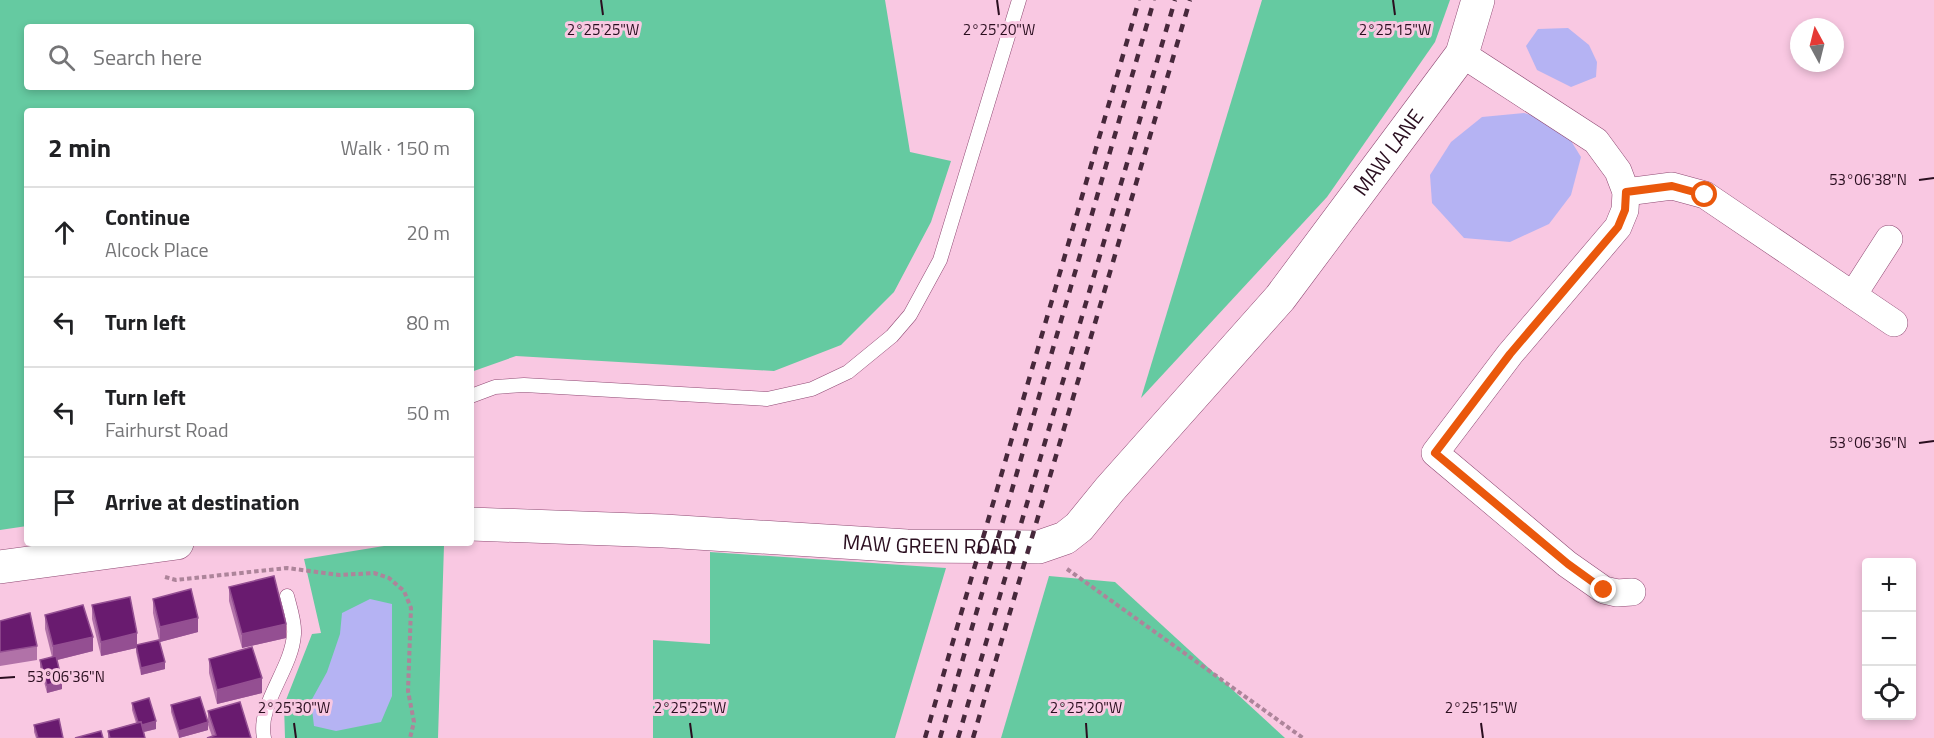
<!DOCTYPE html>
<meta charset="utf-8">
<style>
body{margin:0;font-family:"Titillium Web",sans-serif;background:#f2f2f2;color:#202124}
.controls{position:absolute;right:18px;bottom:18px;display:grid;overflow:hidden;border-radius:6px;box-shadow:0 3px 9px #0003}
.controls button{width:54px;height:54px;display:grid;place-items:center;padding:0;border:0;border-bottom:2px solid #e0e0e0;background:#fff;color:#202124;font:30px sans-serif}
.compass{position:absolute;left:1790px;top:18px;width:54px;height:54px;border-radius:50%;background:#fff;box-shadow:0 3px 9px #0003;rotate:353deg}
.stop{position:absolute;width:18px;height:18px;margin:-14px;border:4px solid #ea580c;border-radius:50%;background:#fff}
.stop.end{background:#ea580c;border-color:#fff;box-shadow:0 2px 6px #0008}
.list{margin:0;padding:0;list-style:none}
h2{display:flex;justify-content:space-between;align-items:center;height:78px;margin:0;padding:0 24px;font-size:26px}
h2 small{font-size:20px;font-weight:400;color:#757577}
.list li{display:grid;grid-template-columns:39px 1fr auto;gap:18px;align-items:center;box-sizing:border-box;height:90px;padding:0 24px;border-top:2px solid #e0e0e0}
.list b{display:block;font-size:22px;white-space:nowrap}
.list p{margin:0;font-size:20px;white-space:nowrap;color:#757577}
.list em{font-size:20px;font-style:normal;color:#757577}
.icon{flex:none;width:33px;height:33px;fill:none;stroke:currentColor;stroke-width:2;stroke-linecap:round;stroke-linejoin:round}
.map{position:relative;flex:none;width:1934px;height:738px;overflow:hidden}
.search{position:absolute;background:#fff;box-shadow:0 3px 9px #0003;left:24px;top:24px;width:450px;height:66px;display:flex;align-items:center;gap:15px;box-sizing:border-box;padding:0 21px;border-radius:6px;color:#757577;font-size:22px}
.panel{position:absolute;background:#fff;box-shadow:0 3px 9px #0003;left:24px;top:108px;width:450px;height:438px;border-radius:6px}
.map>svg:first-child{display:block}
.green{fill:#65caa1;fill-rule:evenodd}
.water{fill:#b5b3f3}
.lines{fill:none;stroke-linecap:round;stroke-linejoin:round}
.service-casing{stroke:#8f4973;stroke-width:15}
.minor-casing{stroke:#8f4973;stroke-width:28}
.tertiary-casing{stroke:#8f4973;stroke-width:34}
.path{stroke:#ad849a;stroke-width:4;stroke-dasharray:4.5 3;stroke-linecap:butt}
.service{stroke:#fff;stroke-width:14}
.minor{stroke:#fff;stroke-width:27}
.tertiary{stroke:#fff;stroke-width:33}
.rail{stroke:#47283b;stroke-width:4.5;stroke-dasharray:8 8;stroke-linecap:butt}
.wall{fill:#b172a8}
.shaded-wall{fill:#944f92}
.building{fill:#691b6f;stroke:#944f92;stroke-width:1.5}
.route{stroke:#ea580c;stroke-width:8}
.ticks{fill:none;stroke:#2a0e1f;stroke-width:2}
.labels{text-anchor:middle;stroke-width:6;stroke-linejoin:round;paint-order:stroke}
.street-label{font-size:21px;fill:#2a0e1f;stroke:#f9c8e2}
.ticks-label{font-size:15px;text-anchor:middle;fill:#2a0e1f;stroke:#f9c8e2;stroke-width:6;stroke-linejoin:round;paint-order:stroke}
</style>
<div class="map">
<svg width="1934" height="738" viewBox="0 0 1934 738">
<rect width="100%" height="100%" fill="#f9c8e2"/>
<g class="green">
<path d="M0 0H885L910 152 951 161 931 222 894 292 841 345 774 371 516 356 471 372V111H27V526L0 530ZM27 27H471V87H27Z"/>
<polygon points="1262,0 1450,0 1435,42 1327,197 1141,398"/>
<polygon points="444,545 438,738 285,738 284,705 312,634 321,633 304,559 384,546"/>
<polygon points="710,552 946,568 895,738 653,738 653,640 710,644"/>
<polygon points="1049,576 1115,582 1285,738 1001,738"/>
</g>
<g class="water">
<polygon points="1568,28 1589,45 1597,62 1596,77 1571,87 1537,70 1526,46 1538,29"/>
<polygon points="1524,113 1560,123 1581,157 1571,195 1549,224 1510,242 1464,238 1432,203 1430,175 1451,142 1482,117"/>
<polygon points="370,599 392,604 392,696 381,722 336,731 314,726 311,701 327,672 340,634 342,613"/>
</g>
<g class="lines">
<defs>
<g id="service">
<polyline points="471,396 495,387 524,385 767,399 812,389 848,372 892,336 910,315 940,260 1019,0"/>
<path d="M264 738C257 704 292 669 294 634 295 622 290 608 287 596"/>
</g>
<g id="minor">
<polyline points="1462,54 1596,141 1618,171 1626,192 1625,210 1618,227 1510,354 1435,453 1567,564 1604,590 1617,593 1632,592"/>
<polyline points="1626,192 1672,186 1705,195 1894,323"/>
<polyline points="1853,295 1889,239"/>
</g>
<g id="tertiary">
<path id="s1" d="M471 524 664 531 907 546 1039 547 1065 538 1079 527 1110 489 1280 298 1462 54 1478 0"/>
<polyline points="0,567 177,543"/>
</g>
</defs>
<use href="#service" class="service-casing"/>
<use href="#minor" class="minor-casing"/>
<use href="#tertiary" class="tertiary-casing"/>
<g class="path">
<polyline points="1067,569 1303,738"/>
<polyline points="165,577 176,580 287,568 339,575 374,573 389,578 404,591 411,608 408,691 414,722 410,738"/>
</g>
<use href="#service" class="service"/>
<use href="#minor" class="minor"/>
<use href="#tertiary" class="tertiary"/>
<g class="rail">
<polyline points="925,738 1139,0"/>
<polyline points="940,738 1154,0"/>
<polyline points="958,738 1175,0"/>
<polyline points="973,738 1190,0"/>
</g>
</g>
<g class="wall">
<polygon points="229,587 286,638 242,648 229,601"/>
<polygon points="153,599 198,632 160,642 165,669 141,675 136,652 136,648 101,656 92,619 92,605 137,645 159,640 153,613"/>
<polygon points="45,615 93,651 57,660 62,689 47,693 40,667 40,660 52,657 45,629"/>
<polygon points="0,621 37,646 37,660 0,666"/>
<polygon points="209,659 262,693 217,704 209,673"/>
<polygon points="132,703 156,729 144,732 145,738 108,738 108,731 136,723 132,710"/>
<polygon points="171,705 208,730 179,738 171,712"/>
<polygon points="208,711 251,738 212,736 208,725"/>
<polygon points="34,725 63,738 36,738 34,732"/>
</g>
<g class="shaded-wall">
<polygon points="198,618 198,632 160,642 160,627"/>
<polygon points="286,624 286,638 242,648 242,634"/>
<polygon points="137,633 137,648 136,645 136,648 101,656 101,642"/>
<polygon points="93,637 93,651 53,661 53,646"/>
<polygon points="165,662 165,669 141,675 141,668"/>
<polygon points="262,678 262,693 217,704 217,690"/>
<polygon points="62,681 62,689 47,693 47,685"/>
<polygon points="156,721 156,729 139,733 139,726"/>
<polygon points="208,722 208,730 179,738 179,731"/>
</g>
<g class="building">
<polygon points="274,576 286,624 242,634 229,587"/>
<polygon points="191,589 198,618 160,627 153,599"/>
<polygon points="130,597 137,633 101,642 92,605"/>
<polygon points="83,605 93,637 53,646 45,615"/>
<polygon points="30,613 37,646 0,652 0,621"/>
<polygon points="159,640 165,662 141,668 136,645"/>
<polygon points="252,647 262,678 217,690 209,659"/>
<polygon points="56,656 62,681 47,685 40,660"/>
<polygon points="200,697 208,722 179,731 171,705"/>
<polygon points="149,698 156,721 142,725 141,722 138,722 132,703"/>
<polygon points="240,702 251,738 207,738 216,735 208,711"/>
<polygon points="59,719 63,738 38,738 34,725"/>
<polygon points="141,722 145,738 110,738 108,731"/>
<polygon points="101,731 103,738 75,738"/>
</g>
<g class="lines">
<polyline class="route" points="1604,590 1568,564 1435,453 1510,354 1618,227 1625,210 1626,192 1672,186 1705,195"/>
</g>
<path class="ticks" d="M601 0 603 15M997 0 999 15M1393 0 1395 15M1919 180 1934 178M1919 443 1934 441M0 678 15 677M294 723 296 738M690 723 692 738M1086 723 1087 738M1481 723 1483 738"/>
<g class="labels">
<g class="street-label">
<text dy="7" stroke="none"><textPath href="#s1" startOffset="1100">MAW LANE</textPath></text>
<text dy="7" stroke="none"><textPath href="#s1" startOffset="459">MAW GREEN ROAD</textPath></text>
</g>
</g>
<g class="ticks-label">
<text x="603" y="35">2°25'25"W</text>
<text x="999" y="35">2°25'20"W</text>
<text x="1395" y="35">2°25'15"W</text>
<text x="1868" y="185">53°06'38"N</text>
<text x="1868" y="448">53°06'36"N</text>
<text x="66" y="682">53°06'36"N</text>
<text x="294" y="713">2°25'30"W</text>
<text x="690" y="713">2°25'25"W</text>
<text x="1086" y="713">2°25'20"W</text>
<text x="1481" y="713">2°25'15"W</text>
</g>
</svg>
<div class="controls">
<button>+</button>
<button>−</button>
<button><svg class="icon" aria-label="locate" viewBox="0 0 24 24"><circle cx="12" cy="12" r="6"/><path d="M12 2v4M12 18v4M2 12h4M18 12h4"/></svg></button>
</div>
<svg class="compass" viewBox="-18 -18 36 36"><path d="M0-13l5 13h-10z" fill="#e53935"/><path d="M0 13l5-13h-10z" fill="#757577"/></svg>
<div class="stop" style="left:1705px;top:195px"></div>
<div class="stop end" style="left:1604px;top:590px"></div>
<div class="search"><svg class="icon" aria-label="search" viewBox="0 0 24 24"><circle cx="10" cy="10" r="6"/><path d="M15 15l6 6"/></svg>Search here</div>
<section class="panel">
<h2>2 min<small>Walk · 150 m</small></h2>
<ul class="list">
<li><svg class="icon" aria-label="ahead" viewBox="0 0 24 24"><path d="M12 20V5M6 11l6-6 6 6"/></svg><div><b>Continue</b><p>Alcock Place</p></div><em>20 m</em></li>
<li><svg class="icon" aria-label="left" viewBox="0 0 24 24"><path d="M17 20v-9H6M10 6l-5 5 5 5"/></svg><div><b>Turn left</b></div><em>80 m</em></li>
<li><svg class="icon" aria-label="left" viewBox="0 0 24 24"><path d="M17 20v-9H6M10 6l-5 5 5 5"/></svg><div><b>Turn left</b><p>Fairhurst Road</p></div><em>50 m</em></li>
<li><svg class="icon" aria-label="arrive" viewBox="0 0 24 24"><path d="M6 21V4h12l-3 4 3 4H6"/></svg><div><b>Arrive at destination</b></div></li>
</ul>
</section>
</div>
